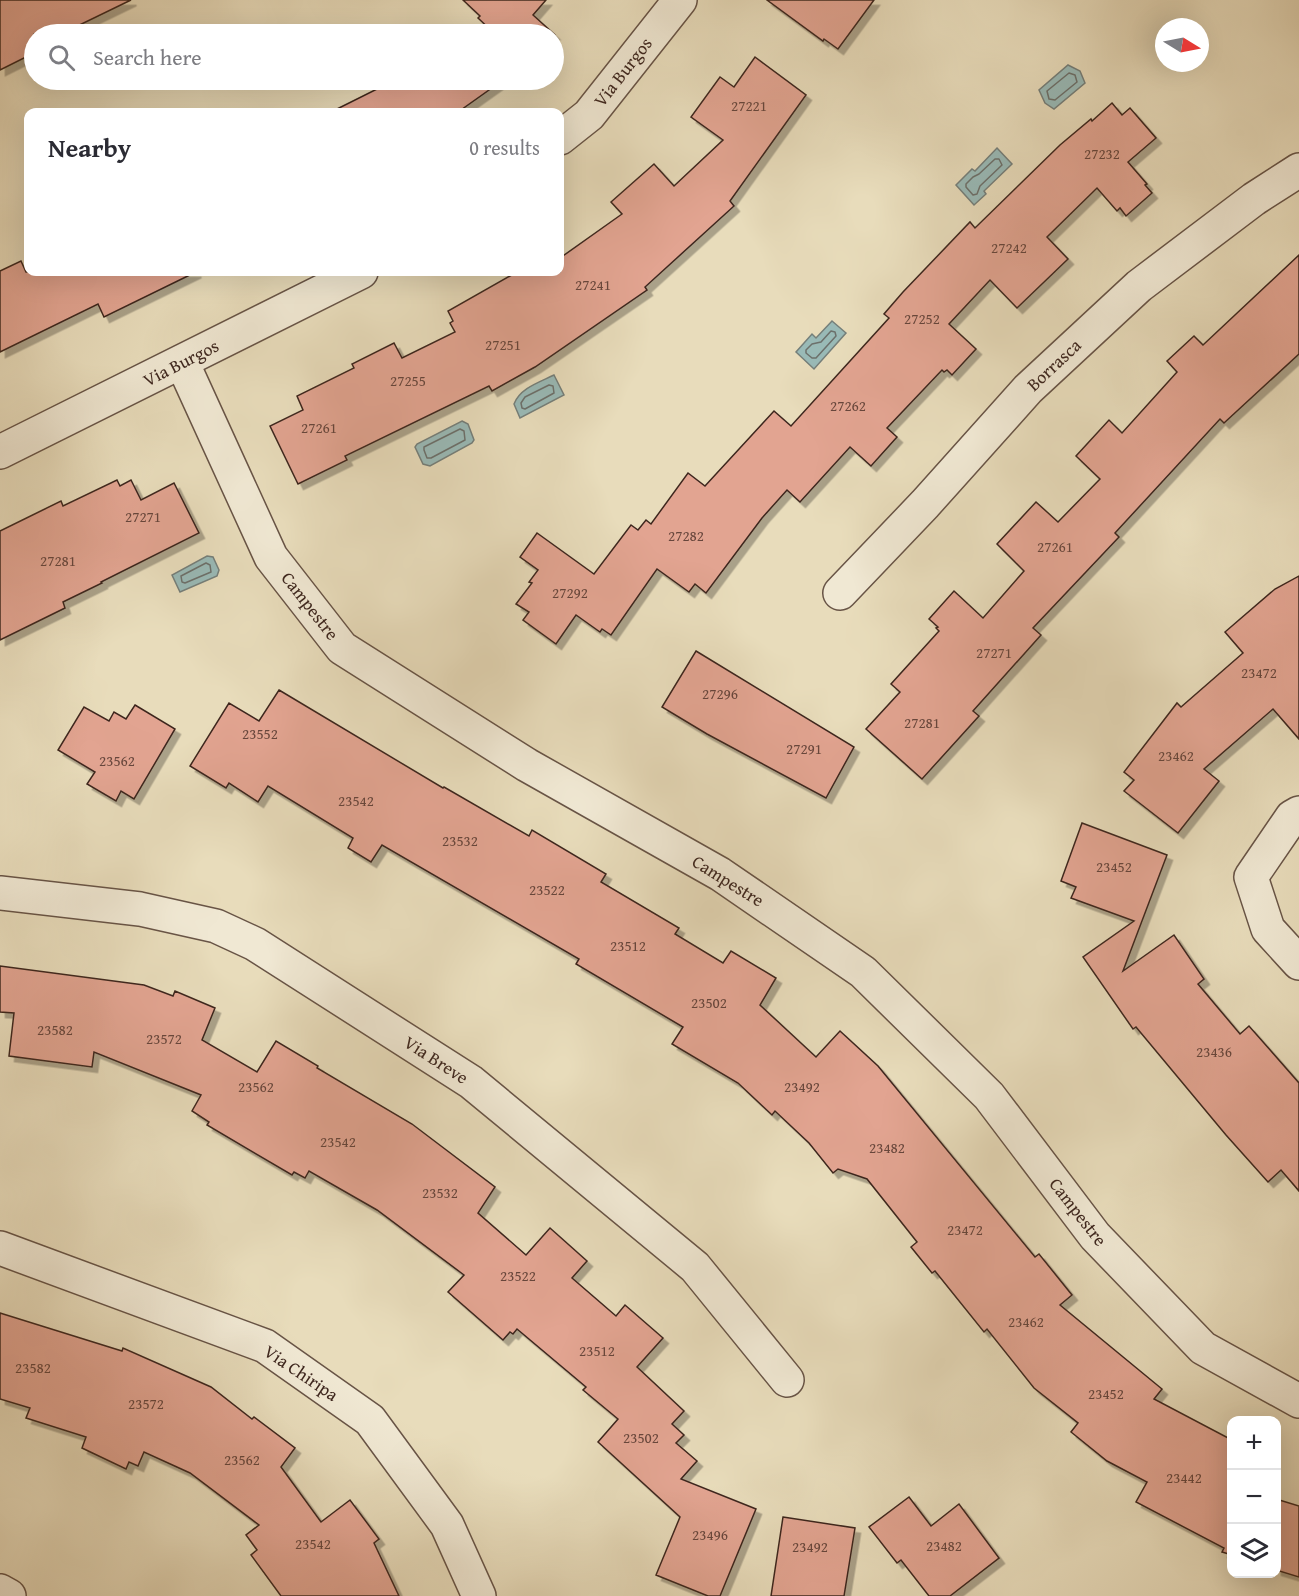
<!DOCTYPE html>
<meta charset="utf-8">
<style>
body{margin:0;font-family:"Gentium Book Plus",serif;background:#f7f7f7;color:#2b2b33}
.controls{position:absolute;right:18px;bottom:18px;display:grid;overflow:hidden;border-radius:12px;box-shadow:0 6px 24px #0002}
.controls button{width:54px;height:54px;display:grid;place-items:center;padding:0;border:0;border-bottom:2px solid #e1e1e2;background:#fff;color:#2b2b33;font:30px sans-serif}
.compass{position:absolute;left:1155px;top:18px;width:54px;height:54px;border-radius:50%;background:#fff;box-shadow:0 6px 24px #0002;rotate:100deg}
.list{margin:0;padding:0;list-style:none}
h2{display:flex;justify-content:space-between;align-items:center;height:78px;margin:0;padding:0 24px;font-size:26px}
h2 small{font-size:20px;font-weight:400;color:#7c7c81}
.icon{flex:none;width:33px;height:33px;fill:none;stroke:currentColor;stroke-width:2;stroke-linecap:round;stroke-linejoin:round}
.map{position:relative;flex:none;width:1299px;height:1596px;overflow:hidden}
.search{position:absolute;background:#fff;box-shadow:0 6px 24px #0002;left:24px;top:24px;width:540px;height:66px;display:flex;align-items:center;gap:15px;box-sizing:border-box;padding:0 21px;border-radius:33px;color:#7c7c81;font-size:22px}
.panel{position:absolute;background:#fff;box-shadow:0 6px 24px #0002;left:24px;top:108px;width:540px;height:168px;border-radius:12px}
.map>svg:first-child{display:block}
.water{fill:#99bab7;stroke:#757f7a;stroke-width:1.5}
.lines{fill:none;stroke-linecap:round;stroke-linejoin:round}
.shore{stroke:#6c706b;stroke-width:1.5}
.building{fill:#e2a491;stroke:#3e271f;stroke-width:1.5;filter:url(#shadow)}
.minor-casing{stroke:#685446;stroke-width:36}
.minor{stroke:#f0e8d3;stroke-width:33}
.labels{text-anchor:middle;stroke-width:4.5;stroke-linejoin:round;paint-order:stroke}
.number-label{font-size:15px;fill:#67463c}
.street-label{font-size:18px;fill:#3e271f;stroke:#f0e8d3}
</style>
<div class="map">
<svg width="1299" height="1596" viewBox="0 0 1299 1596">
<defs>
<filter id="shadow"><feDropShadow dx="5.5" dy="5.5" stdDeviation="0" flood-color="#0004"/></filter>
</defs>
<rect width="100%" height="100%" fill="#e8dcbb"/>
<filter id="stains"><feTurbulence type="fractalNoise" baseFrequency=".00333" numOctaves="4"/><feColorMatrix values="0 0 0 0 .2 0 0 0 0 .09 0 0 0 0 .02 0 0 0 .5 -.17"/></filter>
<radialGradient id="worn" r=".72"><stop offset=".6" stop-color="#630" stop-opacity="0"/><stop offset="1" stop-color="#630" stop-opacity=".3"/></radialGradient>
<g class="water">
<polygon points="1068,65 1080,71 1085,83 1054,109 1045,103 1039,90"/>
<polygon points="997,148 1012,164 984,191 986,194 974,205 956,185 972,169 975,171"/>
<polygon points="832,321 846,333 814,369 796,352 812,334 816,338"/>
<path d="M554 375 564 395 520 418 514 404C520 388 540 382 554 375Z"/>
<polygon points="462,421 468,424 474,440 472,443 430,466 423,464 415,447 417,444"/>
<polygon points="207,556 213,557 219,570 217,576 180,592 172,575"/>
</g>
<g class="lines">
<g class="shore">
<polygon points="1069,73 1075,75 1077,82 1055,100 1049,99 1047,91"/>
<polygon points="995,159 999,159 1002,165 980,186 977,194 973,195 966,187 966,184 973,177 979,174"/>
<polygon points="831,331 835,332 836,336 816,358 812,358 806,353 806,350 812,344 821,342"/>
<polygon points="549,385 553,386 554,393 525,409 522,408 521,403 525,397"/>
<polygon points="460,429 464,431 465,440 431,458 427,458 424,450 424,447"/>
<polygon points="206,563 210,565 211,572 185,583 182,582 181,576"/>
</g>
</g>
<g class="building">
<polygon points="0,0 131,0 61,34 34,34 34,53 0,70"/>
<polygon points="463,0 546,0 533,15 554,34 495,34 478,18 480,16"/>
<polygon points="767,0 874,0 838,49 824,39 823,41"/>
<polygon points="755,57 806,95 730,201 734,206 645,287 647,290 535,367 492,391 489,386 345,456 347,460 298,484 270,426 303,410 297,396 354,368 352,364 394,343 402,358 455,332 450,323 453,321 448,311 517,272 560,272 560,258 622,214 611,202 654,164 674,186 723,140 691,117 720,77 734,87"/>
<polygon points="395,80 503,80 458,112 331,112"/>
<polygon points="1112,103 1122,115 1130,108 1156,138 1128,162 1147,184 1145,185 1152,193 1126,216 1120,208 1117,211 1097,188 1047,237 1068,259 1017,308 990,280 949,324 976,349 952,375 947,370 944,372 942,370 887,428 897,437 871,466 850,447 800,502 787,490 762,518 706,593 695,584 689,592 657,569 611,635 602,629 600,632 576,615 556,644 523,620 529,612 516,604 532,583 529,582 538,570 520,557 537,533 594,574 631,525 638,530 646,520 651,524 688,473 705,486 774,411 791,426 889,318 884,314 903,292 970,222 975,228 1060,145 1091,119 1092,121"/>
<polygon points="1299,255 1299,354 1224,423 1220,419 1115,533 1119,537 1033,628 1041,635 973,711 979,716 922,779 866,729 900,692 891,684 939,631 936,628 938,627 929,619 954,591 983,618 1024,571 997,544 1036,502 1058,522 1100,479 1076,456 1109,420 1122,433 1177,372 1167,361 1194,336 1203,345"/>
<polygon points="21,261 26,272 196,272 104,317 98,304 0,352 0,271"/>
<polygon points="117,480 120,486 131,480 141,500 174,483 199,533 101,582 102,583 63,602 65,608 0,640 0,531 61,501 63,506"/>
<polygon points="1299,576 1299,739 1273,709 1204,769 1219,781 1178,833 1124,791 1134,780 1124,772 1177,703 1181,707 1243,653 1225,632 1275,589"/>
<polygon points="696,651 854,747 826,798 707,734 662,707"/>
<polygon points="279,690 443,788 444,787 529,836 532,830 606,874 601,882 679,928 675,934 723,963 731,951 776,978 760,1005 816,1057 840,1031 878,1066 1035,1257 1039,1254 1072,1295 1060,1305 1162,1389 1154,1399 1232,1440 1232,1555 1222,1552 1224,1548 1136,1502 1147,1482 1107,1461 1071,1432 1078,1423 1034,1388 987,1329 984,1332 935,1271 932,1273 911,1247 917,1242 867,1179 838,1169 833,1173 809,1143 775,1111 772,1115 738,1083 672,1044 683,1027 576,964 579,959 382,845 371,862 348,848 353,838 268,786 258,802 229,783 226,788 190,766 229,703 259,721"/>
<polygon points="135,705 175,729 134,799 121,791 116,801 87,784 95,772 58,750 84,707 109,721 114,712 126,719"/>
<polygon points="1082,823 1167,855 1123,971 1174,935 1204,979 1198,984 1240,1034 1249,1026 1299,1083 1299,1191 1281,1170 1268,1182 1226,1135 1136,1027 1133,1029 1083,957 1134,921 1071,898 1076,887 1061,881"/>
<polygon points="0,966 144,985 173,996 175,991 215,1008 202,1040 257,1072 276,1041 318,1066 317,1068 412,1124 495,1187 478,1213 526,1255 550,1228 587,1261 572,1278 616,1316 625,1305 663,1338 637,1367 684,1411 672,1424 684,1435 676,1443 697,1461 681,1479 756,1509 720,1596 708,1596 656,1575 680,1517 598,1442 618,1419 583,1390 586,1387 517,1329 513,1334 510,1332 503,1340 448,1292 464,1275 377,1210 309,1171 305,1178 294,1172 292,1175 207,1125 209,1122 192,1111 201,1095 94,1052 92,1067 9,1056 14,1013 0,1012"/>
<polygon points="0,1313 122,1351 123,1348 211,1387 252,1419 254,1417 295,1448 281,1467 321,1522 350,1500 379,1539 374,1543 399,1596 281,1596 251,1555 257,1550 246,1535 259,1525 190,1473 144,1452 138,1466 129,1462 126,1469 82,1448 86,1437 26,1418 30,1408 0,1399"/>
<polygon points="909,1497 931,1526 959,1504 999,1558 950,1596 929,1596 901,1560 897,1563 869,1527"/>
<polygon points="1276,1499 1299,1506 1299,1577 1276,1570"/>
<polygon points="783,1517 855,1528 844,1596 771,1596"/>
</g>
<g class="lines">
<defs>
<g id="minor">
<polyline points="560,138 589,115 680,0"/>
<polyline points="182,362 271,557 342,648 527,765 720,874 863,972 989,1096 1095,1236 1203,1348 1299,1401"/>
<polyline points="0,452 361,272"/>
<polyline points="840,593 925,504 1028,389 1139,286 1254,199 1299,170"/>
<polyline points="1299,813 1292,817 1251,877 1268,929 1299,963"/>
<polyline points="0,893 140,909 216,926 255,944 471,1082 695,1267 787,1380"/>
<polyline points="0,1248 265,1346 370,1420 447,1525 479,1596"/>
<polyline points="0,1591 9,1596"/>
</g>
</defs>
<use href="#minor" class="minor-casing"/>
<use href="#minor" class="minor"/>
</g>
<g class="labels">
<g class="number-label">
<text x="749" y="111">27221</text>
<text x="1102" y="159">27232</text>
<text x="1009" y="253">27242</text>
<text x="593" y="290">27241</text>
<text x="922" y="324">27252</text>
<text x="503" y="350">27251</text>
<text x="408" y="386">27255</text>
<text x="848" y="411">27262</text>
<text x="319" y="433">27261</text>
<text x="143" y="522">27271</text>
<text x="686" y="541">27282</text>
<text x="1055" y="552">27261</text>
<text x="58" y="566">27281</text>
<text x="570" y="598">27292</text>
<text x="994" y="658">27271</text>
<text x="1259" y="678">23472</text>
<text x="720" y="699">27296</text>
<text x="922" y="728">27281</text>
<text x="260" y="739">23552</text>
<text x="804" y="754">27291</text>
<text x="1176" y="761">23462</text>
<text x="117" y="766">23562</text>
<text x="356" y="806">23542</text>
<text x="460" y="846">23532</text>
<text x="1114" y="872">23452</text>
<text x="547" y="895">23522</text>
<text x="628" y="951">23512</text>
<text x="709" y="1008">23502</text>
<text x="55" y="1035">23582</text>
<text x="164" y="1044">23572</text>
<text x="1214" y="1057">23436</text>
<text x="256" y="1092">23562</text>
<text x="802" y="1092">23492</text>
<text x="338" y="1147">23542</text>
<text x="887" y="1153">23482</text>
<text x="440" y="1198">23532</text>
<text x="965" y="1235">23472</text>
<text x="518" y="1281">23522</text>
<text x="1026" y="1327">23462</text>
<text x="597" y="1356">23512</text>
<text x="33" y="1373">23582</text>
<text x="1106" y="1399">23452</text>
<text x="146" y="1409">23572</text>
<text x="641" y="1443">23502</text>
<text x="242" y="1465">23562</text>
<text x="1184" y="1483">23442</text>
<text x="710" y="1540">23496</text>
<text x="313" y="1549">23542</text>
<text x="944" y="1551">23482</text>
<text x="810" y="1552">23492</text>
</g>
<g class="street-label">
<text transform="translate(623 72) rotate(-52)" y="6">Via Burgos</text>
<text transform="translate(181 363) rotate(-27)" y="6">Via Burgos</text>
<text transform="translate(1054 365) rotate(-43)" y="6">Borrasca</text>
<text transform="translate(310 606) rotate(52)" y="6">Campestre</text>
<text transform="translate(728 881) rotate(32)" y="6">Campestre</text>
<text transform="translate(436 1060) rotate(33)" y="6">Via Breve</text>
<text transform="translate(1078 1212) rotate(52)" y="6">Campestre</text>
<text transform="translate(301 1373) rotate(34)" y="6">Via Chiripa</text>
</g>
</g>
<rect width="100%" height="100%" filter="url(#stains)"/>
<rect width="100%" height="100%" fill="url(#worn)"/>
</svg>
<div class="controls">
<button>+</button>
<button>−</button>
<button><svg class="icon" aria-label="layers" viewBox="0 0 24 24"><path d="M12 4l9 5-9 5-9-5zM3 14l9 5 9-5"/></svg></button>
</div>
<svg class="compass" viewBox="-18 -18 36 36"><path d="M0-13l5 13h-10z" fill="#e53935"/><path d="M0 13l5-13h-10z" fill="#7c7c81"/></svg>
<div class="search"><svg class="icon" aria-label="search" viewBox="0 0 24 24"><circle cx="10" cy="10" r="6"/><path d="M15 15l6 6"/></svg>Search here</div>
<section class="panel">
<h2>Nearby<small>0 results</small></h2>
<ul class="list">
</ul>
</section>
</div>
